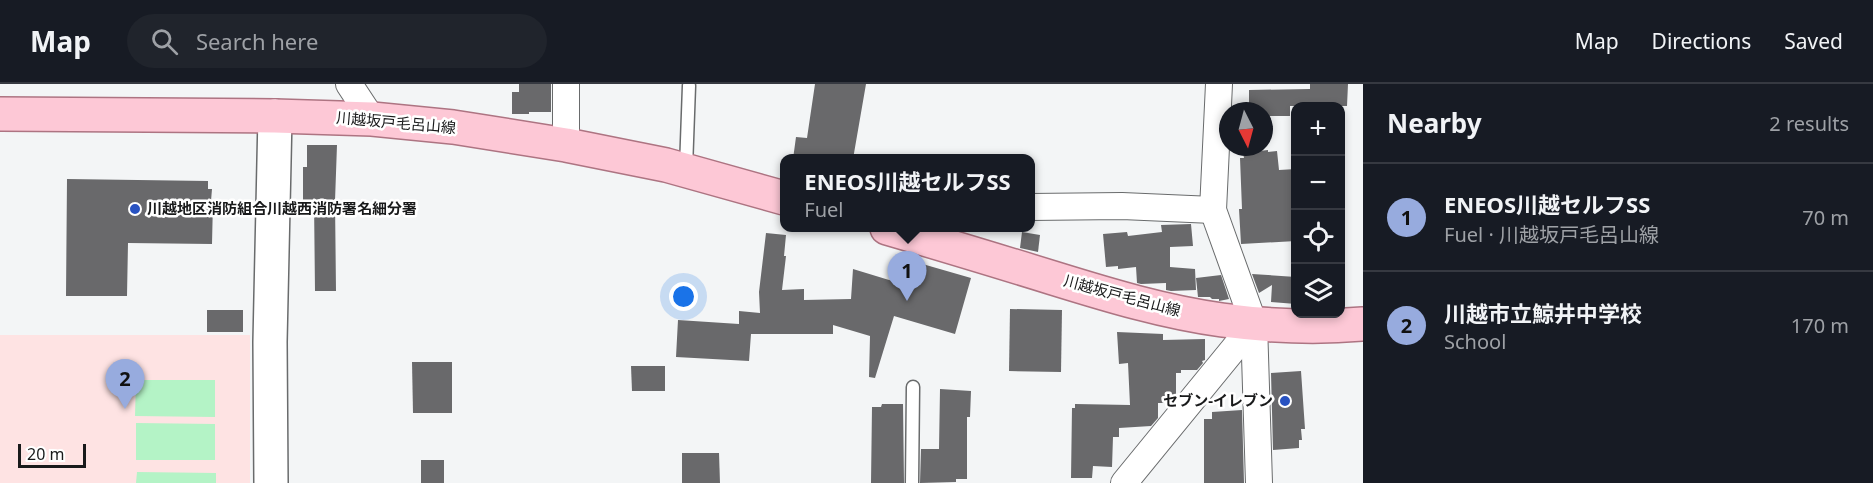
<!DOCTYPE html>
<meta charset="utf-8">
<style>
body{margin:0;font-family:"Noto Sans","Noto Sans JP",sans-serif;background:#20242c;color:#f1f3f6}
.controls{position:absolute;right:18px;top:18px;display:grid;overflow:hidden;border-radius:12px;box-shadow:0 3px 9px #0003}
.controls button{width:54px;height:54px;display:grid;place-items:center;padding:0;border:0;border-bottom:2px solid #363941;background:#171b24;color:#f1f3f6;font:30px sans-serif}
.compass{position:absolute;left:1219px;top:18px;width:54px;height:54px;border-radius:50%;background:#171b24;box-shadow:0 3px 9px #0003;rotate:174deg}
.scale{position:absolute;left:18px;bottom:15px;width:68px;box-sizing:border-box;padding-left:6px;border:3px solid #191a1b;border-top:0;font-size:16px;line-height:21px;white-space:nowrap;color:#191a1b;-webkit-text-stroke:4px #fff;paint-order:stroke}
.you{position:absolute;left:684px;top:213px;width:21px;height:21px;margin:-15px;border:4px solid #fff;border-radius:50%;background:#1a73e8;box-shadow:0 0 0 9px #1a73e833}
.badge{display:grid;place-items:center;width:39px;height:39px;border-radius:50%;background:#97abde;color:#111;font-size:20px;font-weight:700}
.pin{position:absolute;translate:-50% -50px;filter:drop-shadow(0 2px 3px #0008)}
.pin::after{content:'';position:absolute;top:32px;width:21px;height:18px;background:inherit;clip-path:polygon(0 0,100% 0,50% 100%)}
.popup{position:absolute;left:780px;top:70px;width:255px;height:78px;box-sizing:border-box;display:grid;place-content:center;border-radius:12px;background:#171b24;filter:drop-shadow(0 2px 4px #0005);font-size:20px;white-space:nowrap;color:#9ea1a6}
.popup b{font-size:22px;color:#f1f3f6}
.popup::after{content:'';position:absolute;left:50%;top:100%;margin-left:-12px;border:12px solid transparent;border-top-color:#171b24}
.list{margin:0;padding:0;list-style:none}
h2{display:flex;justify-content:space-between;align-items:center;height:78px;margin:0;padding:0 24px;font-size:26px}
h2 small{font-size:20px;font-weight:400;color:#9ea1a6}
.list li{display:grid;grid-template-columns:39px 1fr auto;gap:18px;align-items:center;box-sizing:border-box;height:108px;padding:0 24px;border-top:2px solid #363941}
.list b{display:block;font-size:22px;white-space:nowrap}
.list p{margin:0;font-size:20px;white-space:nowrap;color:#9ea1a6}
.list em{font-size:20px;font-style:normal;color:#9ea1a6}
.icon{flex:none;width:33px;height:33px;fill:none;stroke:currentColor;stroke-width:2;stroke-linecap:round;stroke-linejoin:round}
.map{position:relative;flex:none;width:1363px;height:399px;overflow:hidden}
header{display:flex;align-items:center;gap:36px;box-sizing:border-box;height:84px;padding:0 30px;background:#171b24;border-bottom:2px solid #363941}
header strong{font-size:28px}
nav{display:flex;gap:33px;margin-inline-start:auto;font-size:21px}
.search{width:420px;height:54px;background:#20242c;display:flex;align-items:center;gap:15px;box-sizing:border-box;padding:0 21px;border-radius:33px;color:#9ea1a6;font-size:22px}
main{display:flex}
aside{flex:1;background:#171b24}
.map>svg:first-child{display:block}
.education{fill:#fee3e3}
.green{fill:#b4f3c6}
.building{fill:#69696b}
.lines{fill:none;stroke-linecap:round;stroke-linejoin:round}
.lane-casing{stroke:#696b6c;stroke-width:15}
.street-casing{stroke:#696b6c;stroke-width:28}
.secondary-casing{stroke:#696b6c;stroke-width:36}
.primary-casing{stroke:#ad7482;stroke-width:36}
.lane{stroke:#fff;stroke-width:12}
.street{stroke:#fff;stroke-width:26}
.secondary{stroke:#fff;stroke-width:33}
.primary{stroke:#fdc8d6;stroke-width:33}
.poi-dot{fill:#2852c1;stroke:#fff;stroke-width:2}
.labels{text-anchor:middle;stroke-width:5;stroke-linejoin:round;paint-order:stroke}
.street-label{font-size:15px;fill:#191a1b;stroke:#fff}
.poi-label{font-size:15px;font-weight:bold;fill:#191a1b;stroke:#fff;text-anchor:start}
</style>
<header>
<strong>Map</strong>
<div class="search"><svg class="icon" aria-label="search" viewBox="0 0 24 24"><circle cx="10" cy="10" r="6"/><path d="M15 15l6 6"/></svg>Search here</div>
<nav><a>Map</a><a>Directions</a><a>Saved</a></nav>
</header>
<main>
<div class="map">
<svg width="1363" height="399" viewBox="0 0 1363 399">
<rect width="100%" height="100%" fill="#f3f5f6"/>
<rect class="education" x="0" y="251" width="250" height="148"/>
<g class="green">
<polygon points="136,296 215,296 215,333 135,332"/>
<polygon points="136,339 215,340 215,376 136,376"/>
<polygon points="137,388 216,389 216,399 136,399"/>
</g>
<g class="building">
<polygon points="519,0 551,0 551,28 529,28 529,30 512,30 512,8 519,8"/>
<polygon points="815,0 866,0 853,75 793,75 796,53 807,54"/>
<polygon points="1310,0 1348,0 1347,22 1290,22 1290,32 1264,32 1264,27 1249,27 1249,6 1310,5"/>
<polygon points="307,61 337,61 335,117 336,207 315,207 314,117 303,117 303,83 307,83"/>
<polygon points="1268,66 1268,68 1277,67 1279,86 1296,85 1296,157 1241,160 1239,125 1242,125 1240,74 1244,74 1243,69"/>
<polygon points="67,95 208,97 208,105 212,105 211,117 213,117 212,160 128,159 127,212 66,212"/>
<polygon points="1191,140 1193,162 1170,163 1170,183 1195,185 1196,206 1171,207 1166,206 1166,199 1141,200 1137,199 1136,183 1118,185 1118,182 1106,183 1103,150 1127,148 1128,152 1162,148 1161,141"/>
<polygon points="1022,148 1040,151 1038,168 1020,164"/>
<polygon points="766,149 786,151 784,172 786,172 782,206 804,205 804,216 851,215 853,185 912,203 919,179 971,194 955,250 894,232 875,294 869,293 870,252 833,241 833,250 751,250 749,277 676,273 678,236 739,240 739,227 760,229 759,208"/>
<polygon points="1252,190 1296,193 1296,220 1271,218 1272,201 1259,209"/>
<polygon points="1221,191 1229,215 1219,217 1219,215 1212,215 1210,213 1198,213 1196,194"/>
<polygon points="1010,225 1062,226 1061,288 1009,287"/>
<rect x="207" y="226" width="36" height="22"/>
<polygon points="1117,248 1163,250 1163,256 1205,255 1205,276 1202,277 1203,279 1197,286 1181,286 1181,289 1176,289 1176,311 1170,319 1158,319 1158,334 1151,342 1119,344 1119,353 1113,353 1112,383 1093,382 1092,394 1071,394 1072,324 1075,324 1075,320 1130,321 1128,279 1119,280"/>
<polygon points="412,278 452,278 452,329 413,329"/>
<polygon points="631,282 665,282 665,307 632,307"/>
<polygon points="1301,287 1305,345 1301,345 1302,356 1299,356 1299,364 1273,366 1271,289"/>
<polygon points="940,305 971,307 970,333 967,333 967,395 956,395 956,398 920,399 921,365 939,365"/>
<polygon points="882,320 903,320 904,399 871,399 872,323 881,323"/>
<polygon points="1242,326 1244,399 1204,399 1204,335 1212,335 1212,328"/>
<polygon points="682,369 719,369 720,399 682,399"/>
<rect x="421" y="376" width="23" height="23"/>
</g>
<g class="lines">
<defs>
<g id="lane">
<polyline points="686,84 689,2"/>
<polyline points="912,399 913,303"/>
</g>
<g id="street">
<polyline points="349,0 372,35"/>
<polyline points="1219,0 1213,126 1254,240 1259,399"/>
<polyline points="566,61 566,0"/>
<polyline points="1030,123 1122,122 1213,126"/>
<polyline points="1124,399 1254,240"/>
</g>
<polyline id="secondary" points="271,399 270,258 275,32"/>
<g id="primary">
<polyline points="0,30 275,32 372,35 453,43 566,61 666,81 784,114"/>
<path d="M887 144C942 160 998 177 1053 194 1108 211 1164 228 1222 236 1268 242 1317 244 1363 240"/>
</g>
</defs>
<use href="#lane" class="lane-casing"/>
<use href="#street" class="street-casing"/>
<use href="#secondary" class="secondary-casing"/>
<use href="#primary" class="primary-casing"/>
<use href="#lane" class="lane"/>
<use href="#street" class="street"/>
<use href="#secondary" class="secondary"/>
<use href="#primary" class="primary"/>
</g>
<g class="poi-dot">
<circle cx="135" cy="125" r="6"/>
<circle cx="1285" cy="317" r="6"/>
</g>
<g class="labels">
<g class="street-label">
<text transform="translate(396 39) rotate(5)" y="5">川越坂戸毛呂山線</text>
<text transform="translate(1122 212) rotate(15)" y="5">川越坂戸毛呂山線</text>
</g>
<g class="poi-label">
<text x="147" y="130">川越地区消防組合川越西消防署名細分署</text>
<text x="1273" y="322" text-anchor="end">セブン-イレブン</text>
</g>
</g>
</svg>
<div class="controls">
<button>+</button>
<button>−</button>
<button><svg class="icon" aria-label="locate" viewBox="0 0 24 24"><circle cx="12" cy="12" r="6"/><path d="M12 2v4M12 18v4M2 12h4M18 12h4"/></svg></button>
<button><svg class="icon" aria-label="layers" viewBox="0 0 24 24"><path d="M12 4l9 5-9 5-9-5zM3 14l9 5 9-5"/></svg></button>
</div>
<svg class="compass" viewBox="-18 -18 36 36"><path d="M0-13l5 13h-10z" fill="#e53935"/><path d="M0 13l5-13h-10z" fill="#9ea1a6"/></svg>
<div class="scale">20 m</div>
<div class="you"></div>
<div class="pin badge" style="left:907px;top:217px">1</div>
<div class="popup"><b>ENEOS川越セルフSS</b>Fuel</div>
<div class="pin badge" style="left:125px;top:325px">2</div>
</div>
<aside>
<h2>Nearby<small>2 results</small></h2>
<ul class="list">
<li><span class="badge">1</span><div><b>ENEOS川越セルフSS</b><p>Fuel · 川越坂戸毛呂山線</p></div><em>70 m</em></li>
<li><span class="badge">2</span><div><b>川越市立鯨井中学校</b><p>School</p></div><em>170 m</em></li>
</ul>
</aside>
</main>
